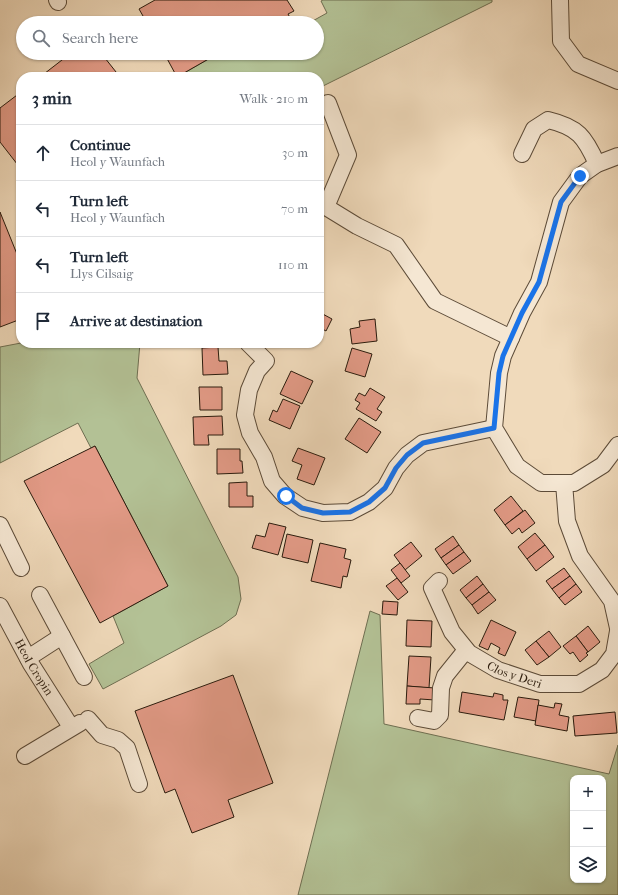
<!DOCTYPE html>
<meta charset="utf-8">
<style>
body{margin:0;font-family:"IM FELL French Canon",serif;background:#f2f2f3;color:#1f2937}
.controls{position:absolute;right:12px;bottom:12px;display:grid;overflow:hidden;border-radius:8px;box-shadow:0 1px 3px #0004}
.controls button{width:36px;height:36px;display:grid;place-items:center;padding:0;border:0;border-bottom:1px solid #e0e1e3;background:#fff;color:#1f2937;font:20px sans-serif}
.stop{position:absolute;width:12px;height:12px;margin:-9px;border:3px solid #1a73e8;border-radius:50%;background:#fff}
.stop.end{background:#1a73e8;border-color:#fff;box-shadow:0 1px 4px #0008}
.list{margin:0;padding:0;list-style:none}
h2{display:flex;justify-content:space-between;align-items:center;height:52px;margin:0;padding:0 16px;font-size:17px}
h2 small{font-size:13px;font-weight:400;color:#747a83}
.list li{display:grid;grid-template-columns:26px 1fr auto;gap:12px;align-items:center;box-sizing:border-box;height:56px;padding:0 16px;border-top:1px solid #e0e1e3}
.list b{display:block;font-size:15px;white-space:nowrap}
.list p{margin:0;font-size:13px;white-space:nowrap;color:#747a83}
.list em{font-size:13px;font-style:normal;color:#747a83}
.icon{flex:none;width:22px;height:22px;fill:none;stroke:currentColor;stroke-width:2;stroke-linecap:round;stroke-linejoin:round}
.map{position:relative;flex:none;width:618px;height:895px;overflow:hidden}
.search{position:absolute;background:#fff;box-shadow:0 1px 3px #0004;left:16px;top:16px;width:308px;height:44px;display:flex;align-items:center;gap:10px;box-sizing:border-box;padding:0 14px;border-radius:22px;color:#747a83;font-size:15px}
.panel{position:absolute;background:#fff;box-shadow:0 1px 3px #0004;left:16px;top:72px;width:308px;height:276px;border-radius:16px}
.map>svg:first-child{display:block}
.green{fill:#b3c195;stroke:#6e6e51;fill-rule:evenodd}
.building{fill:#e29a86;stroke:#2a1b0d}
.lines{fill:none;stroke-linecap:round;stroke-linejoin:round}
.minor-casing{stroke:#5c4b38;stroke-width:18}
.minor{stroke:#f5e7d3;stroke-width:16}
.route{stroke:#1a73e8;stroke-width:5}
.labels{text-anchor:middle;stroke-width:4;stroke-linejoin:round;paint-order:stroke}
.street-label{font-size:12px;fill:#2a1b0d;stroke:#f5e7d3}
</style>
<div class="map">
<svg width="618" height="895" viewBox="0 0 618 895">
<rect width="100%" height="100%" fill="#f0dabb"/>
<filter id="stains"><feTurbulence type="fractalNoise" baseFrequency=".005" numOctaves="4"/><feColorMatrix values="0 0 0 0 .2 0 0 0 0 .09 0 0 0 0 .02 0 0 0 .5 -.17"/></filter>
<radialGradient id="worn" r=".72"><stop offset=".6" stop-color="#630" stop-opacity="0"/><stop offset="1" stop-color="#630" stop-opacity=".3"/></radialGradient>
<g class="green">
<polygon points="323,0 492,0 492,2 319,88 319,77 177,77 219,53 244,53 247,58 256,53 317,53 317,23 309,23 327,13 321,1"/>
<polygon points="21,343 140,343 137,378 238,577 241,599 236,615 221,626 103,689 89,664 124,643 113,616 168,586 95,446 91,448 78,423 0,463 0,347"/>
<path d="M370 611 380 615 384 724 609 774 618 745V895H298ZM573 778H603V880H573Z"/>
</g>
<g class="building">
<polygon points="155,0 287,0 294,11 288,14 293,23 147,23 139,9"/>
<polygon points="71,53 101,53 120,77 40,77"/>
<polygon points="164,53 219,53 177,77"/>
<polygon points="21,92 21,169 0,142 0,108"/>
<polygon points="0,212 21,264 21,319 0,327"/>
<polygon points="319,312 332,319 326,331 319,327"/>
<polygon points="375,319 377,341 352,344 350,329 360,327 359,321"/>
<polygon points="218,347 219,361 227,361 228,374 203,375 202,348"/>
<polygon points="352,348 372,354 365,377 345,371"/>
<polygon points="291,371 313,381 302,404 280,394"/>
<polygon points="199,387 222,387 222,410 200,410"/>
<polygon points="370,388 385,397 377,409 382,412 376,421 356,409 360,403 355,400 359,393 365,396"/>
<polygon points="283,399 300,406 290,429 269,420 273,410 277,412"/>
<polygon points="222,416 223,435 208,435 209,445 194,445 193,417"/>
<polygon points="359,418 381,432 367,453 345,439"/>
<polygon points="95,446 168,586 100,623 24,481"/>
<polygon points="298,448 325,458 314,485 297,479 302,465 292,461"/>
<polygon points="217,449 240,449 240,461 242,461 243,473 217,474"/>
<polygon points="247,482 247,496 253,496 253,507 229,507 229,483"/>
<polygon points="511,496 523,511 505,525 494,510"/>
<polygon points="525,510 535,523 522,533 519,528 512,534 505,525"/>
<polygon points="269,523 286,527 278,555 252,548 256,535 265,537"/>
<polygon points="535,533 545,545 527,559 518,547"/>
<polygon points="287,534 313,540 308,563 282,557"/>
<polygon points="453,536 459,545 441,558 435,549"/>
<polygon points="411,542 422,556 405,570 394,555"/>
<polygon points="320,543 346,549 344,558 351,560 347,577 343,576 341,588 311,581"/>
<polygon points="459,545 464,552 446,565 441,558"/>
<polygon points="545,545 554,557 536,571 527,559"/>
<polygon points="464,552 471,561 453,574 446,565"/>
<polygon points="400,563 410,576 401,583 391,570"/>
<polygon points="564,568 570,576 552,589 546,581"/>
<polygon points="477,576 483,584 466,598 460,590"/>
<polygon points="570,576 576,584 559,598 552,589"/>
<polygon points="397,578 408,592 398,600 386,586"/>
<polygon points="483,584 489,592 472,605 466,598"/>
<polygon points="576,584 582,592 565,605 559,598"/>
<polygon points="489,592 496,600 478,614 472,605"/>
<polygon points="383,601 398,602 397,615 382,614"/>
<polygon points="407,620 432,621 431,647 406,646"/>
<polygon points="491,620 516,632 505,656 498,653 500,648 491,643 488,650 479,646"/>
<polygon points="588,626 600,642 588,652 576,636"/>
<polygon points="549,631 561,647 549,657 536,641"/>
<polygon points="576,636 588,652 586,653 588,655 580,662 573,652 570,654 563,646"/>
<polygon points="536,641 549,657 537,665 525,650"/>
<polygon points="409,656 431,657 429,688 407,686"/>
<polygon points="233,675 273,783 228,800 234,817 192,833 175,789 165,793 135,711"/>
<polygon points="407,686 435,688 435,700 420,699 420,704 406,704"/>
<polygon points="462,692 493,697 494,693 503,695 503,700 508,700 504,720 459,712"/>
<polygon points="518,697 539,700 536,721 514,717"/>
<polygon points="555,703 562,704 559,715 569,717 567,731 535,725 538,705 554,708"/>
<polygon points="615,712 617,733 575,736 573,716"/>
</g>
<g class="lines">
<defs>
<g id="minor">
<polyline points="57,0 58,2"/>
<polyline points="560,0 561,41 578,64 618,81"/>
<polyline points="328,103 348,155 326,207 357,226 396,245 435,301 511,338"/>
<path d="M522 154 534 129 548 120C578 127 585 137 597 164"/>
<polyline points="618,156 597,164 580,176 561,202 539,282 522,313 503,356 499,373 494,428 517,466 541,483 574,483 603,465 618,445"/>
<polyline points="248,343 266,361 257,371 249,390 245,415 250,433 264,457 272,481 285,496 303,508 323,513 350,512 369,502 385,488 396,468 407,455 423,443 494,428"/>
<polyline points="564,483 567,521 580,556 612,601 618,628"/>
<polyline points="0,525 21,568"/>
<path id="s1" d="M439 581 432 588 452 632 469 653 498 670 540 684H579L602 670 614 654 618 631"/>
<polyline points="40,595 84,677"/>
<path id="s2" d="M0 606 31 664 71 727"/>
<polyline points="28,658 62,636"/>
<polyline points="418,718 434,721 440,715 441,688 445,676 466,650"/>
<polyline points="88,719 102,735 118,740 127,748 139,784"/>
<polyline points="25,756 80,723"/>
</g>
</defs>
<use href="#minor" class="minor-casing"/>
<use href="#minor" class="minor"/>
</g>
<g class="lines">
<polyline class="route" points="286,496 302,508 323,513 350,512 369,502 385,488 396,468 407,455 423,443 494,428 499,373 503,356 522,313 539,282 561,202 580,176"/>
</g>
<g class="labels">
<g class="street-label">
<text dy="4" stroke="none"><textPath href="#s2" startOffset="70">Heol Cropin</textPath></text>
<text dy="4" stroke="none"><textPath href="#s1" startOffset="136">Clos y Deri</textPath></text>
</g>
</g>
<rect width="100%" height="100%" filter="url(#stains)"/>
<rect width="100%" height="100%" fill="url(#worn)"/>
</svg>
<div class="controls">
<button>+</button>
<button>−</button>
<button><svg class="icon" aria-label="layers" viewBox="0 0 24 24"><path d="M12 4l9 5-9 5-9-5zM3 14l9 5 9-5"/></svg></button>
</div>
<div class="stop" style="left:286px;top:496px"></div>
<div class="stop end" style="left:580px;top:176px"></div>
<div class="search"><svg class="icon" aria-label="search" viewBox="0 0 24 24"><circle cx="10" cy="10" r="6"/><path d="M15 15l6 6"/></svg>Search here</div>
<section class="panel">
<h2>3 min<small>Walk · 210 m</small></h2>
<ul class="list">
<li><svg class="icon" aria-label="ahead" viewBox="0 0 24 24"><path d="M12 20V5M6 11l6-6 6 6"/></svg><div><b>Continue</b><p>Heol y Waunfach</p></div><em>30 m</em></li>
<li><svg class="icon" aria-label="left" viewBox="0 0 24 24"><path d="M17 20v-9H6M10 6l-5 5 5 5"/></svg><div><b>Turn left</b><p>Heol y Waunfach</p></div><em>70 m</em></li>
<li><svg class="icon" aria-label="left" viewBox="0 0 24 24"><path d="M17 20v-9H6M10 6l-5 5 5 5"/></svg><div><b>Turn left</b><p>Llys Cilsaig</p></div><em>110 m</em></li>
<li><svg class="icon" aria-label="arrive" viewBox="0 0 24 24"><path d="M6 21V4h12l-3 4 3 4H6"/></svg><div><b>Arrive at destination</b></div></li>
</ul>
</section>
</div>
